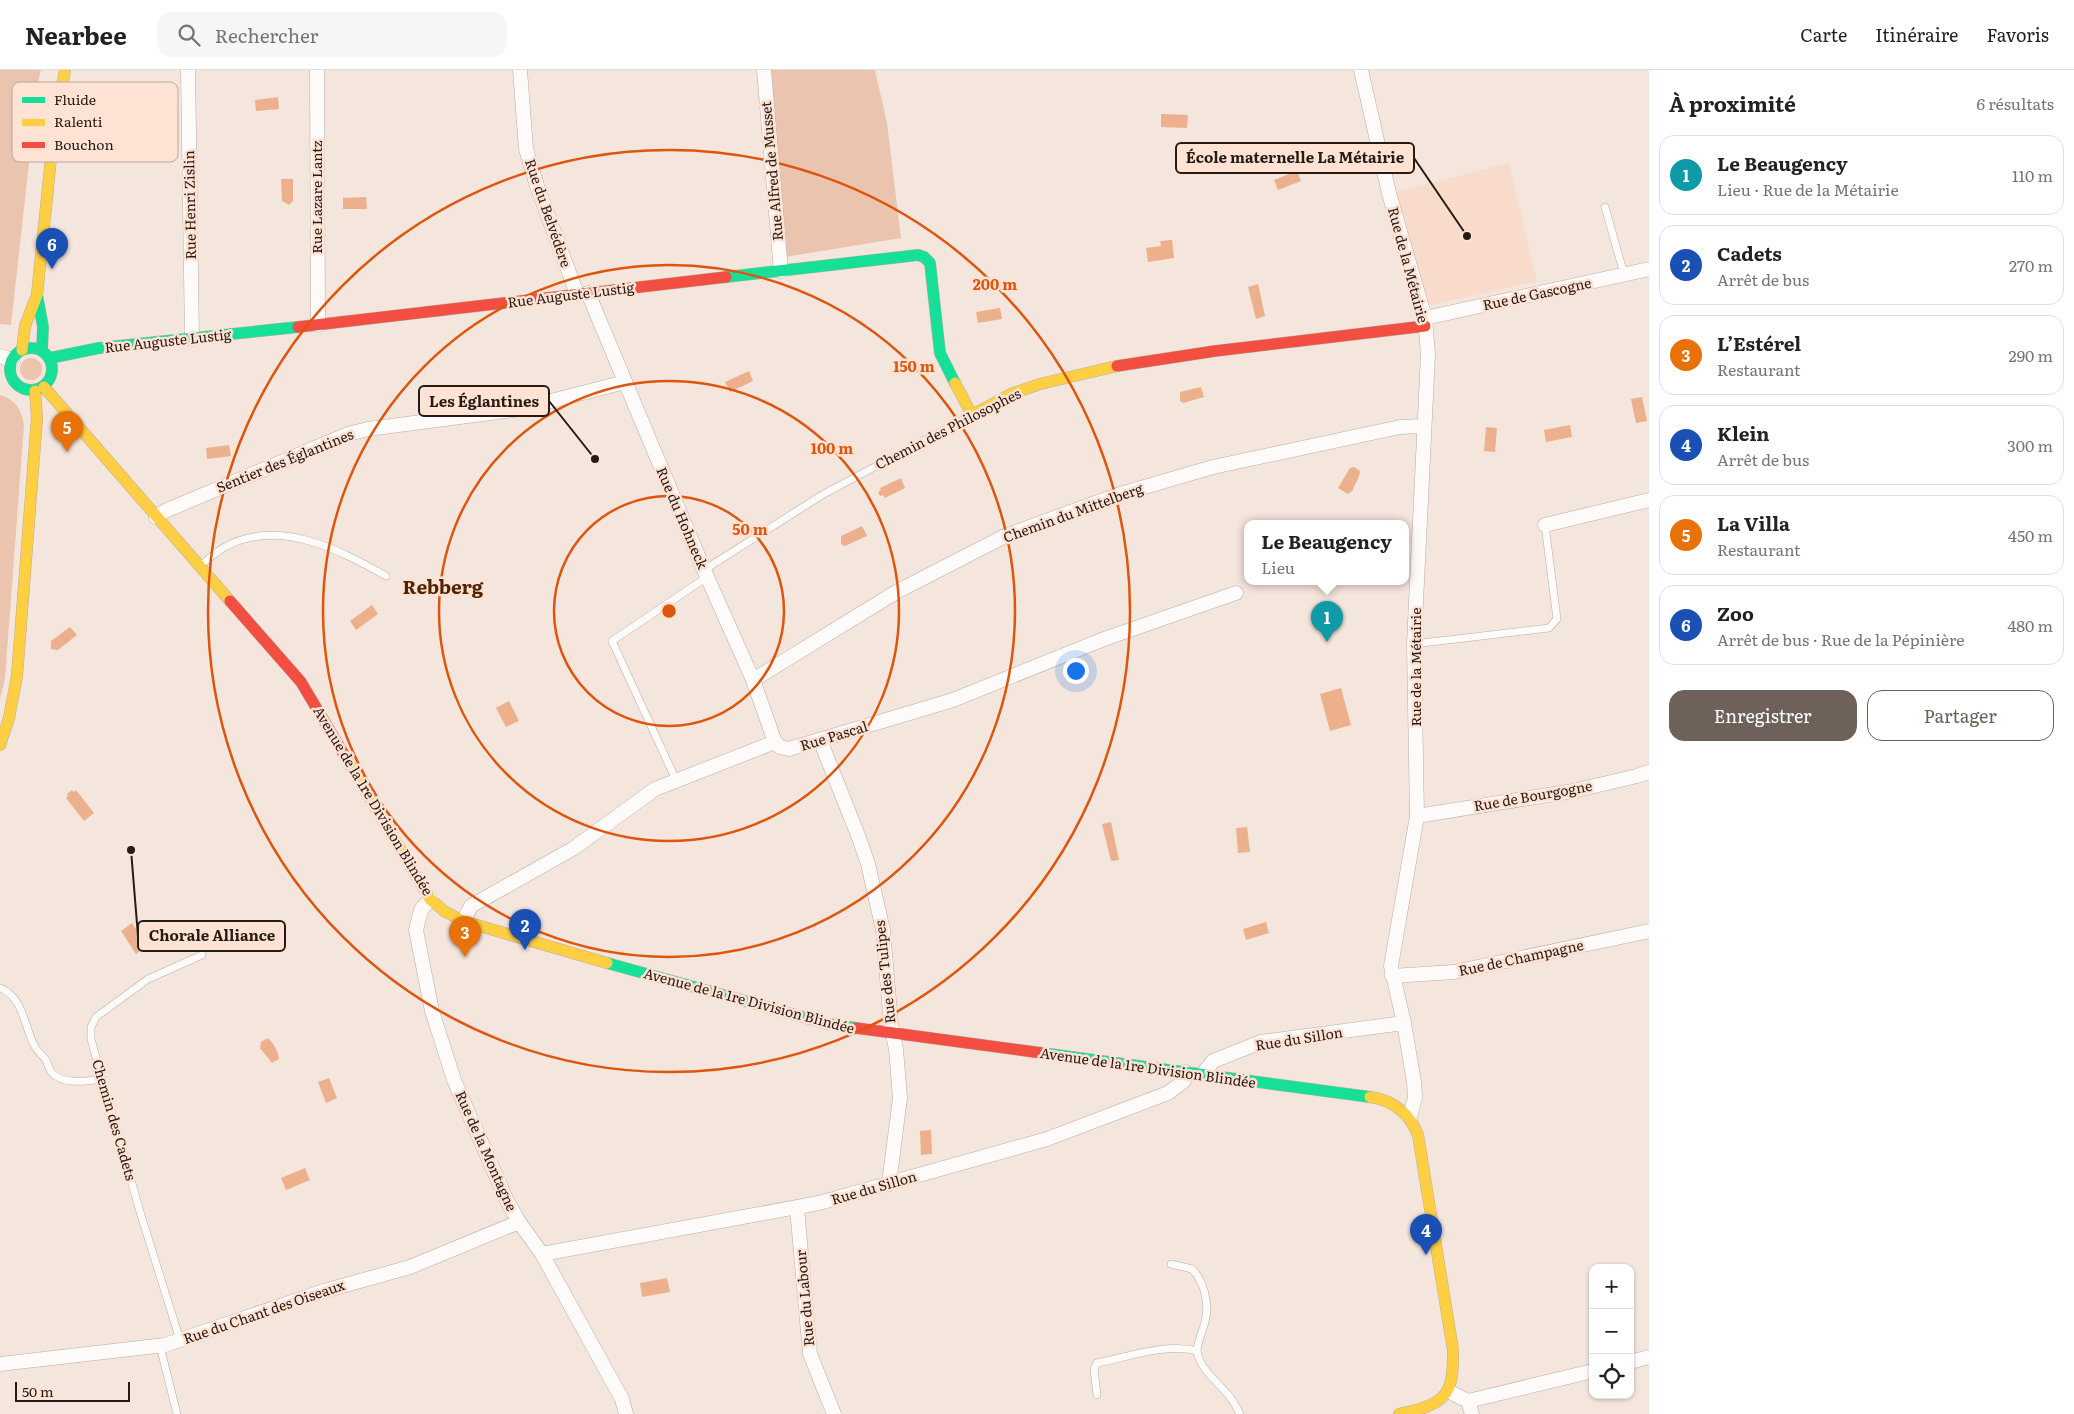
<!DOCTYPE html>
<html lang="fr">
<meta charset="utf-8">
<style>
body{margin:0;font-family:Literata,serif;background:#f6f6f6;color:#222}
.controls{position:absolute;right:15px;bottom:15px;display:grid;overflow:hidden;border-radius:10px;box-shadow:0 1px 4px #0004}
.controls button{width:45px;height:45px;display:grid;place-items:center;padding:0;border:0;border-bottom:1px solid #e0e0e0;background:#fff;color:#222;font:25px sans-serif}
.scale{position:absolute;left:15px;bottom:12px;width:115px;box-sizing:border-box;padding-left:5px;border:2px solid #261a14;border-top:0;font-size:14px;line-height:18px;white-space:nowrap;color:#261a14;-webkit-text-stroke:4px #fee2d3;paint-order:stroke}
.you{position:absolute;left:1075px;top:600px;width:18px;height:18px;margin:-12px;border:4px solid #fff;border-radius:50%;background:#1a73e8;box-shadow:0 0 0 8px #1a73e833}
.badge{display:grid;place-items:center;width:32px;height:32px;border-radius:50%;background:#6e615a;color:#fff;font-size:16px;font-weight:700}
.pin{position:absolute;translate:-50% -41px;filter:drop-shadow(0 1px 2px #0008)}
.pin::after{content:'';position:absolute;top:26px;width:18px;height:15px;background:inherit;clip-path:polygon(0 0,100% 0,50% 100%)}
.popup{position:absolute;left:1244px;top:450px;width:165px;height:65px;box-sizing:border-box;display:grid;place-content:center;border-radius:10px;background:#fff;filter:drop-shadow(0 1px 4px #0005);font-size:16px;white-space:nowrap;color:#767676}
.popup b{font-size:19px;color:#222}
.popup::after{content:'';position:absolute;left:50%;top:100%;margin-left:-10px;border:10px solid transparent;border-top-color:#fff}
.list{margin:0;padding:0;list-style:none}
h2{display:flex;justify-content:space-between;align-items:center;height:65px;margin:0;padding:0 20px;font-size:21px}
h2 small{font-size:16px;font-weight:400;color:#767676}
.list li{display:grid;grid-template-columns:32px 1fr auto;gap:15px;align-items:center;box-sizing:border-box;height:80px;margin:0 10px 10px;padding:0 10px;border:1px solid #e0e0e0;border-radius:15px}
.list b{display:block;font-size:19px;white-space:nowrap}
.list p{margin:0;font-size:16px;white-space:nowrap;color:#767676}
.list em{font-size:16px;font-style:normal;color:#767676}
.actions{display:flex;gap:10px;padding:15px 20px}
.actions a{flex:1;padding:11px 0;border:1px solid #6e615a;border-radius:15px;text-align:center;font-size:18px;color:#6e615a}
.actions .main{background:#6e615a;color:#fff}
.icon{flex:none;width:28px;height:28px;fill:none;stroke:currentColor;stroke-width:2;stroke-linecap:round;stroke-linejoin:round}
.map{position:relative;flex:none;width:1649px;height:1344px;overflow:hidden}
header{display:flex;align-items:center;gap:30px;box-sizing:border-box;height:70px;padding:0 25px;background:#fff;border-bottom:1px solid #e0e0e0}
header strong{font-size:24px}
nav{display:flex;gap:28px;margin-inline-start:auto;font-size:18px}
.search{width:350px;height:45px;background:#f6f6f6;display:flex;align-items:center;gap:12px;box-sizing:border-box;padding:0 18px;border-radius:15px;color:#767676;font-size:19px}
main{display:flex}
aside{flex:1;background:#fff}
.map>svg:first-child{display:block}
.built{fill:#f8dbca}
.green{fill:#ebc4af}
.water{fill:#ecb08d}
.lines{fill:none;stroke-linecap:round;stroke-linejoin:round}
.lane-casing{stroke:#baada6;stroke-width:8}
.street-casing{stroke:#baada6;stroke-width:15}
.fast-casing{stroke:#baada6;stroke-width:12}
.slow-casing{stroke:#baada6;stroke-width:12}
.jam-casing{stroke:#baada6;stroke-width:12}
.lane{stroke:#fdfbfa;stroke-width:7}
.street{stroke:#fdfbfa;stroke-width:14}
.fast{stroke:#16e098;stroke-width:11}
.slow{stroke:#ffcf43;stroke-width:11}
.jam{stroke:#f24e42;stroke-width:11}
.ring{fill:none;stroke:#de560c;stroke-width:2.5}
.labels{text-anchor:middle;stroke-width:5;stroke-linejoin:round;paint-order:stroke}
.street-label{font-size:14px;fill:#261a14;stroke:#fee2d3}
.district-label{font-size:19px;font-weight:bold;fill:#502302;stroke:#fee2d3}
.key{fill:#fee2d3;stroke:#bda69a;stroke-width:1}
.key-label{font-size:14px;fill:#261a14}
.centre{fill:#de560c;stroke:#fee2d3;stroke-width:2.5}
.ring-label{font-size:15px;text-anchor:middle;font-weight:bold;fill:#de560c;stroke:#fee2d3;stroke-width:5;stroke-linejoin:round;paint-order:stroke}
.leader{fill:none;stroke:#261a14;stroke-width:2}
.callout-dot{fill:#261a14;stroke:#fee2d3;stroke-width:2}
.callout{fill:#fee2d3;stroke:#261a14;stroke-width:2}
.callout-label{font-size:15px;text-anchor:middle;font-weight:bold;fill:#261a14}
</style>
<header>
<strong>Nearbee</strong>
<div class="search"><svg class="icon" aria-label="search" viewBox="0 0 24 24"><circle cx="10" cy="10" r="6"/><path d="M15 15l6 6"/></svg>Rechercher</div>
<nav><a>Carte</a><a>Itinéraire</a><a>Favoris</a></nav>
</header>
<main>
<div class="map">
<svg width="1649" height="1344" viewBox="0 0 1649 1344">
<rect width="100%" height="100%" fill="#f4e5dd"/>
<polygon class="built" points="1509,93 1537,211 1426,236 1395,122"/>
<g class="green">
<polygon points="0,0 41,0 38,12 11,255 0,254"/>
<polygon points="770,0 875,0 887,53 901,168 785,187"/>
<circle cx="31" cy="299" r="11"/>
<path d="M0 325C16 330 21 339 24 355L5 608 0 629Z"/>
</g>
<g class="water">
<polygon points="278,27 279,39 256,41 255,30"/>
<polygon points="1161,44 1188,45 1187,58 1161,57"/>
<polygon points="1297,101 1301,111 1278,120 1274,110"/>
<polygon points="281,109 293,109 293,131 289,135 282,131"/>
<polygon points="366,127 367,139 343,139 343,128"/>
<polygon points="1172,170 1174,188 1148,192 1146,178 1161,176 1160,171"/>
<polygon points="1258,214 1265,246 1256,249 1248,217"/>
<polygon points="1000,238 1002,249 978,253 976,242"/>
<polygon points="749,301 753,311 730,322 725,312"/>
<polygon points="1201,317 1204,327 1183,333 1180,331 1180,322"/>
<polygon points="1642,327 1647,351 1636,353 1631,329"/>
<polygon points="1570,355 1572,367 1546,372 1544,360"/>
<polygon points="1486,357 1497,358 1495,382 1484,381"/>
<polygon points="229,375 231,386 207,389 206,378"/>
<path d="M1354 397 1360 401C1360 408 1354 414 1353 420L1348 424 1338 418 1350 398Z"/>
<polygon points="901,408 905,418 885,428 883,425 880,426 878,422 881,420 880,418"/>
<polygon points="862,456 867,466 845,476 841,474 841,466"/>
<polygon points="372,535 378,544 356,560 350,551"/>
<polygon points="70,557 77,565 58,580 51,579 51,571"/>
<polygon points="1341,618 1351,655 1330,661 1320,624"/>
<polygon points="509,631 519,651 506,657 496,638"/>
<polygon points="72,720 74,722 76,720 94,743 84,751 66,728 68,726 67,724"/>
<polygon points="1111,752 1119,790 1111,791 1102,754"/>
<polygon points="1247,757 1250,782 1238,783 1236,758"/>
<polygon points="1266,852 1269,863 1246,870 1243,859"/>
<polygon points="132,853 147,876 136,884 121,861"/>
<path d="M268 968C274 974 278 981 279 989L272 993 260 978 261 972Z"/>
<polygon points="329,1008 337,1028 326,1033 318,1012"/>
<polygon points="931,1060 932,1084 921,1085 920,1061"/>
<polygon points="305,1098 310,1110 286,1120 281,1108"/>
<polygon points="667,1208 670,1222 642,1227 640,1213"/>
</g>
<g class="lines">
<defs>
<g id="lane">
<polyline points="1605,137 1624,204"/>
<path d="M202 494C209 489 216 482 223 478 277 447 338 479 386 506"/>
<polyline points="704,500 822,425 970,346"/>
<polyline points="1414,574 1549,558 1557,549 1545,455"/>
<polyline points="676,710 612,571 707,507"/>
<path d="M0 918C23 927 24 955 34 975 37 981 42 985 46 990 48 994 49 1001 53 1004 66 1015 87 1011 102 1009"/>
<path d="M1171 1194 1192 1199C1203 1210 1209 1231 1206 1247 1204 1259 1198 1269 1197 1281"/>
<polyline points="180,1270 141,1145 102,1009 91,969 91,957 96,947 148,909 202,885"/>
<polyline points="160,1276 177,1344"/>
<path d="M1097 1325 1094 1299 1097 1293C1128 1287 1165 1273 1197 1281 1200 1300 1218 1312 1230 1327 1234 1332 1237 1338 1240 1344"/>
</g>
<g id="street">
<polyline points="188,0 192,269"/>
<polyline points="317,0 318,255"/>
<polyline points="520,0 526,79 537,116 577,224"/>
<polyline points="764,0 781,201"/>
<polyline points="1361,0 1389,123 1425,248 1428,284 1414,574 1417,746 1391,896 1404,953 1414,1012 1415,1027 1410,1047"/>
<polyline points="588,223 704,500 753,610 775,672"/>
<polyline points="1425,248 1649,199"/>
<polyline points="0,286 12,290"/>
<polyline points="156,447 165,441 348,364 368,359 520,339 625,312"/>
<polyline points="1545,455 1649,430"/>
<polyline points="753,610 898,521 1005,466 1117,425 1213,397 1400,357 1423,356"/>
<polyline points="820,670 859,768 868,794 883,860 891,955 896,979 900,1028 889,1114"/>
<polyline points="775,672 780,677 789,679 953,630 1104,569 1236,523"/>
<polyline points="1417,746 1573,721 1637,706 1649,702"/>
<polyline points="430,829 421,840 416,860 432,941 454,1010 507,1131 519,1152 542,1184 622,1329 626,1344"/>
<polyline points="463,851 471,836 574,778 655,719 775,672"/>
<polyline points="1392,906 1454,902 1649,861"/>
<polyline points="1202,1005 1213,991 1261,972 1404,953"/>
<polyline points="797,1138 810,1284 834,1344"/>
<polyline points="542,1184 819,1133 1047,1069 1168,1023 1184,1011 1185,1002"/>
<polyline points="1630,1292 1649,1287"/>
<polyline points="0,1294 165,1275 324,1221 410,1197 519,1152"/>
<polyline points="1450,1322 1468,1331 1593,1301"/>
<polyline points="1468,1331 1472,1344"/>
</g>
<g id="fast">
<polyline points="726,207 918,185 924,187 930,193 940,283 955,313"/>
<polyline points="37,225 43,257 42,281"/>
<circle cx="31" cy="299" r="21"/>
<polyline points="50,288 99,278 298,257"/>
<polyline points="607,893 828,954 856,958"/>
<polyline points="1042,983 1370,1027"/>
</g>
<g id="slow">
<polyline points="22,280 25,256 37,225 53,68 65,0"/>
<polyline points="955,313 972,345 1011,324 1040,314 1117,296"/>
<polyline points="44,317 230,531"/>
<polyline points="0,675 9,648 17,606 37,348 35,321"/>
<polyline points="343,683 430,829 444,841 463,851 607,893"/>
<path d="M1370 1027C1393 1030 1410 1044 1418 1065L1453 1280C1454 1328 1444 1334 1399 1344"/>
</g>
<g id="jam">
<polyline points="298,257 726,207"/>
<polyline points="1117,296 1215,281 1425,256"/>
<polyline points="230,531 301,612 343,683"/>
<polyline points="856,958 1042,983"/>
</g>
</defs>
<use href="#lane" class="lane-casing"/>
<use href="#street" class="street-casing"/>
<use href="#fast" class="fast-casing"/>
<use href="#slow" class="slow-casing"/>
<use href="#jam" class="jam-casing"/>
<use href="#lane" class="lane"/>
<use href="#street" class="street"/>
<use href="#fast" class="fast"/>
<use href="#slow" class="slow"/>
<use href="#jam" class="jam"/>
</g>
<g class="ring">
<circle cx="669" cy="541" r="115"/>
<circle cx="669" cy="541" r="230"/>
<circle cx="669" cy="541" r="346"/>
<circle cx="669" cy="541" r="461"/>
</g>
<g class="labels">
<g class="street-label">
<text transform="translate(772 101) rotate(-95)" y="5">Rue Alfred de Musset</text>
<text transform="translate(317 127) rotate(-90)" y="5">Rue Lazare Lantz</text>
<text transform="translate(190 135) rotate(-91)" y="5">Rue Henri Zislin</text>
<text transform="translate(548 143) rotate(71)" y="5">Rue du Belvédère</text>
<text transform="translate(1408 195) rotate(75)" y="5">Rue de la Métairie</text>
<text transform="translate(1537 224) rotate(-12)" y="5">Rue de Gascogne</text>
<text transform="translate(571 225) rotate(-7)" y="5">Rue Auguste Lustig</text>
<text transform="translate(168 271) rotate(-6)" y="5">Rue Auguste Lustig</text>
<text transform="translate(948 359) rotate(-27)" y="5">Chemin des Philosophes</text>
<text transform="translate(285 391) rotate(-22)" y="5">Sentier des Églantines</text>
<text transform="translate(1073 443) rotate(-20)" y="5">Chemin du Mittelberg</text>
<text transform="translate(682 448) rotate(67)" y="5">Rue du Hohneck</text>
<text transform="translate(1416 597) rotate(-90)" y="5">Rue de la Métairie</text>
<text transform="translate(834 666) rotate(-17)" y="5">Rue Pascal</text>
<text transform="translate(1533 726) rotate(-10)" y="5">Rue de Bourgogne</text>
<text transform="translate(373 731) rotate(59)" y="5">Avenue de la 1re Division Blindée</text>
<text transform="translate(1521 888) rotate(-12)" y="5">Rue de Champagne</text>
<text transform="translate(885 902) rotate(-96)" y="5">Rue des Tulipes</text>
<text transform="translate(749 931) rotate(15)" y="5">Avenue de la 1re Division Blindée</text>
<text transform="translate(1299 969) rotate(-9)" y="5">Rue du Sillon</text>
<text transform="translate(1148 998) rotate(8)" y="5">Avenue de la 1re Division Blindée</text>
<text transform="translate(114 1050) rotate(74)" y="5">Chemin des Cadets</text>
<text transform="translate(486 1081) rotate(66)" y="5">Rue de la Montagne</text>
<text transform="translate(874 1118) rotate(-16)" y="5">Rue du Sillon</text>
<text transform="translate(805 1228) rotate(-95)" y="5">Rue du Labour</text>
<text transform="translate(264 1242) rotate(-19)" y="5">Rue du Chant des Oiseaux</text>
</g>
<g class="district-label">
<text x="443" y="524">Rebberg</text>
</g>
</g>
<rect x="12" y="12" width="166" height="80" rx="8" class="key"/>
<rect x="22" y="27" width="23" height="6" fill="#16e098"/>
<rect x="22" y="49" width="23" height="7" fill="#ffcf43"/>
<rect x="22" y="72" width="23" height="6" fill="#f24e42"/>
<g class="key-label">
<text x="54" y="35">Fluide</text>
<text x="54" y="57">Ralenti</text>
<text x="54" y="80">Bouchon</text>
</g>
<circle cx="669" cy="541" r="8" class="centre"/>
<g class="ring-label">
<text x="995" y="220">200 m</text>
<text x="914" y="302">150 m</text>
<text x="832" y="384">100 m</text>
<text x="750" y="465">50 m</text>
</g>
<path class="leader" d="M1467 166L1414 88M595 389L549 331M131 780L138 866"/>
<g class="callout-dot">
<circle cx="1467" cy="166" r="5"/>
<circle cx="595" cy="389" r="5"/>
<circle cx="131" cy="780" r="5"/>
</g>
<g class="callout">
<rect x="1176" y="73" width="238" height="30" rx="5"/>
<rect x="419" y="316" width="130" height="30" rx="5"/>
<rect x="138" y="851" width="147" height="30" rx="5"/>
</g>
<g class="callout-label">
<text x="1295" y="93">École maternelle La Métairie</text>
<text x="484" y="337">Les Églantines</text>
<text x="212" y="871">Chorale Alliance</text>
</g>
</svg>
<div class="controls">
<button>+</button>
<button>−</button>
<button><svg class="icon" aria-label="locate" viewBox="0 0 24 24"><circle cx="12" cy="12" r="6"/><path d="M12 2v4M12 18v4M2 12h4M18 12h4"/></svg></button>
</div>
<div class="scale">50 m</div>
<div class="you"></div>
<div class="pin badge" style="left:1327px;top:572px;background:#0f9aa8">1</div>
<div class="popup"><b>Le Beaugency</b>Lieu</div>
<div class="pin badge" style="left:525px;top:880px;background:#1a4fb4">2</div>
<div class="pin badge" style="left:465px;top:887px;background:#e8710a">3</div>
<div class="pin badge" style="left:1426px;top:1185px;background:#1a4fb4">4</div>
<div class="pin badge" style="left:67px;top:382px;background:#e8710a">5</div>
<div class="pin badge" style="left:52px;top:199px;background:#1a4fb4">6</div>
</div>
<aside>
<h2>À proximité<small>6 résultats</small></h2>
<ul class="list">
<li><span class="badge" style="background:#0f9aa8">1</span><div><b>Le Beaugency</b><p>Lieu · Rue de la Métairie</p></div><em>110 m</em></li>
<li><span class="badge" style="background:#1a4fb4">2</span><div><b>Cadets</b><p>Arrêt de bus</p></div><em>270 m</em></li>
<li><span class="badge" style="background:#e8710a">3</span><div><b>L’Estérel</b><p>Restaurant</p></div><em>290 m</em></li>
<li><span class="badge" style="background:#1a4fb4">4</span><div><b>Klein</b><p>Arrêt de bus</p></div><em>300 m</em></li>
<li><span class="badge" style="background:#e8710a">5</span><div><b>La Villa</b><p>Restaurant</p></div><em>450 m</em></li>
<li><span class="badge" style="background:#1a4fb4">6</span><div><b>Zoo</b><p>Arrêt de bus · Rue de la Pépinière</p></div><em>480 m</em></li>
</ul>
<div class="actions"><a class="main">Enregistrer</a><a>Partager</a></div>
</aside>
</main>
